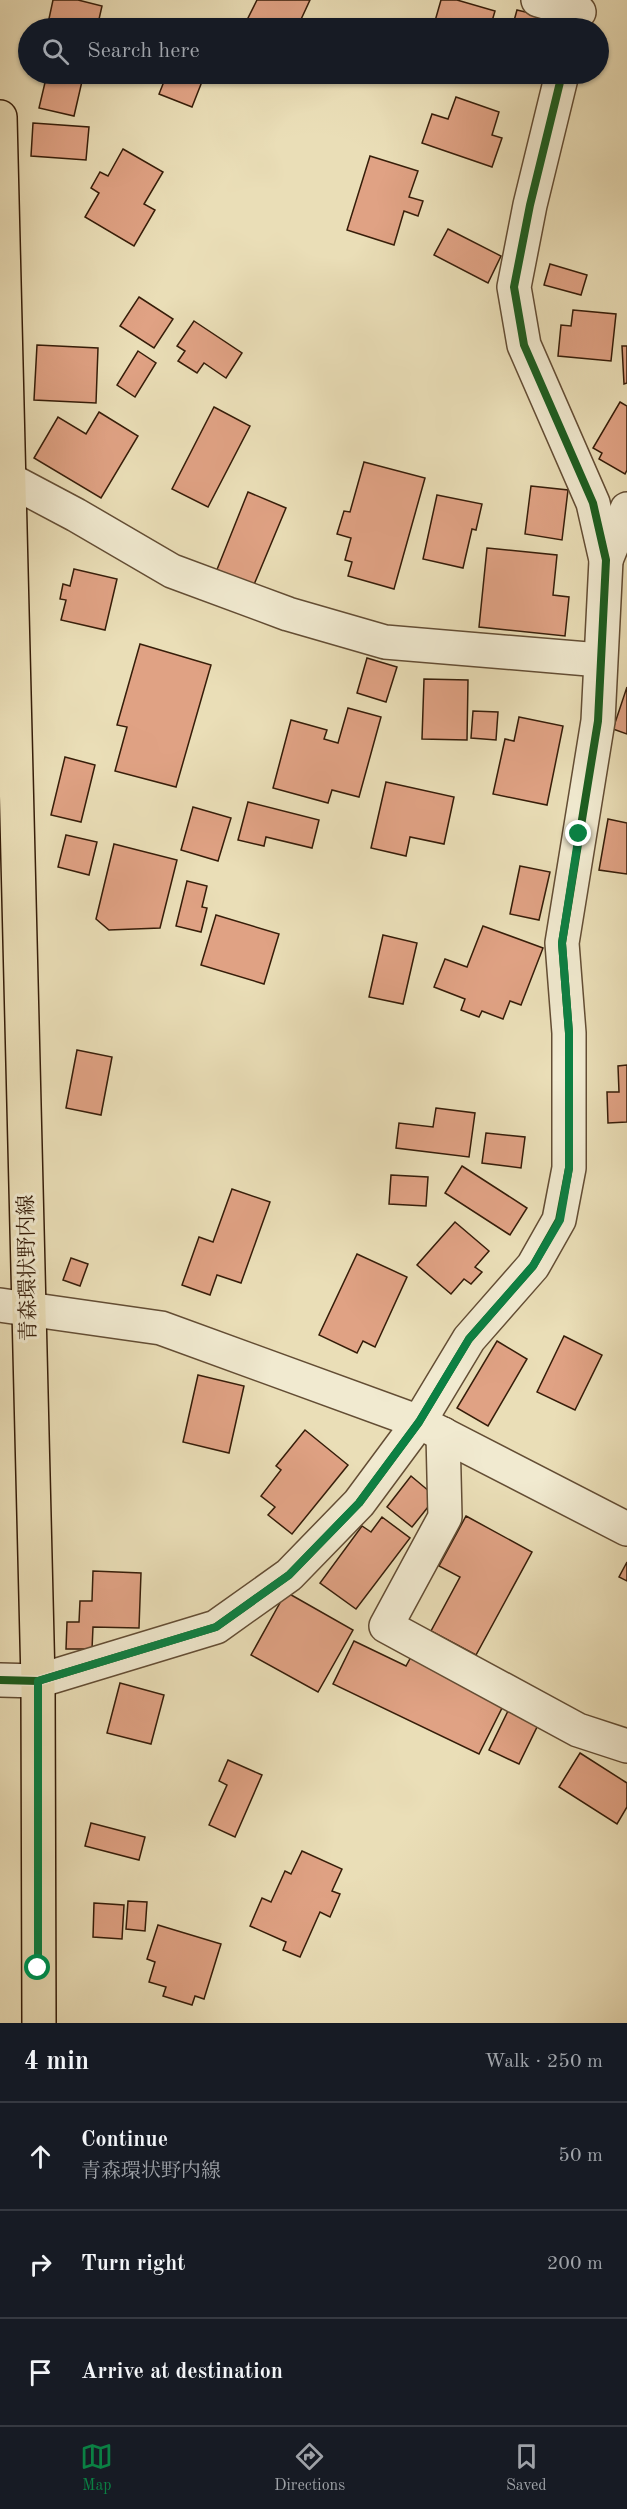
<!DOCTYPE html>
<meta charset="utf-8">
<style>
body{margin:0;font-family:"Old Standard TT","Noto Serif JP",serif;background:#242831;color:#f1f3f6}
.stop{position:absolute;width:18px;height:18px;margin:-14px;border:4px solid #0b8043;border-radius:50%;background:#fff}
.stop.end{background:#0b8043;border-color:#fff;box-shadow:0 2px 6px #0008}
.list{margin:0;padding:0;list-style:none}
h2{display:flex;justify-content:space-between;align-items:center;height:78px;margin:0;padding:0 24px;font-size:26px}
h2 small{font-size:20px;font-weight:400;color:#9ea1a6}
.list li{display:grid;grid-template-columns:39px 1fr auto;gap:18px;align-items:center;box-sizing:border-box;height:108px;padding:0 24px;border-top:2px solid #363941}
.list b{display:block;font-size:22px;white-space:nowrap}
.list p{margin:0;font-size:20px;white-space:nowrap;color:#9ea1a6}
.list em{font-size:20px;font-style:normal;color:#9ea1a6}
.icon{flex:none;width:33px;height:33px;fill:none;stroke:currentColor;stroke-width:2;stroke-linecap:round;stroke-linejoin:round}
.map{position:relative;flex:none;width:627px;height:2023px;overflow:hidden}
.search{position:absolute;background:#171b24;box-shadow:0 2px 4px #0004;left:18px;right:18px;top:18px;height:66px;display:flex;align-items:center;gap:15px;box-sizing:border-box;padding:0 21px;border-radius:33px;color:#9ea1a6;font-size:22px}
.sheet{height:402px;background:#171b24}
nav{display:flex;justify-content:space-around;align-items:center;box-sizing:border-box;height:84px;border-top:2px solid #363941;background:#171b24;font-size:16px;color:#9ea1a6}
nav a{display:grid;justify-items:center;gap:3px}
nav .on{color:#0b8043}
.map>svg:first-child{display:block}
.building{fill:#e0a284;stroke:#361d09;stroke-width:1.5}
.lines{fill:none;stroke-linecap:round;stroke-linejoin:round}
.minor-casing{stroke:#634d34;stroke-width:36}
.major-casing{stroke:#361d09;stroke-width:36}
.minor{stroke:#f1ead0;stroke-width:33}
.major{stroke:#eadeb7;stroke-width:33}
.cycleway-casing{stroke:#f1ead0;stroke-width:11}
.cycleway{stroke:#1b5e20;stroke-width:8}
.route{stroke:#0b8043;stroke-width:8}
.labels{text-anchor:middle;stroke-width:6;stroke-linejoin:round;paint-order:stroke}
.street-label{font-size:21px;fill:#361d09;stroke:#f1ead0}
</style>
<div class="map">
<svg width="627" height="2023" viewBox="0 0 627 2023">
<rect width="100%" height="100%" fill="#eadeb7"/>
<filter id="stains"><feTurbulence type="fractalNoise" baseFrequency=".00333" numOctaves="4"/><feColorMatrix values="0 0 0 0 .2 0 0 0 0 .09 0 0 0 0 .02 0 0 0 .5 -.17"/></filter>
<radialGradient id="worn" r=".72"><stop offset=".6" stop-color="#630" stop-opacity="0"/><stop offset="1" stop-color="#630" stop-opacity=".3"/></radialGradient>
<g class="building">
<polygon points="53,0 78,0 102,6 97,28 47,28"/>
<polygon points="257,0 310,0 297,28 243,28"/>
<polygon points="441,0 457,0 495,11 490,28 433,28"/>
<polygon points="517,10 555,19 553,28 512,28"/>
<polygon points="47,74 83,77 74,116 39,108"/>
<polygon points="167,74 205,74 192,107 159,94"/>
<polygon points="456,97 499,112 492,135 502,138 492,167 422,143 432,114 448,119"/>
<polygon points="33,123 89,127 86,160 31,156"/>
<polygon points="123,149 163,172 144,204 155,210 134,246 85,217 99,193 91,188 100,172 108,176"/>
<polygon points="370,156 418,171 409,197 423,201 418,216 404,211 394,245 347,230"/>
<polygon points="448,229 501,256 488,283 434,255"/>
<polygon points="550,264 587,275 581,295 544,285"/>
<polygon points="139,297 173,319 154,348 120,326"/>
<polygon points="573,310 616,314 611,361 558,356 561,325 571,326"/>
<polygon points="194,321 242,353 226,378 204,363 197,373 178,361 185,351 177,346"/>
<polygon points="37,345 98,348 96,403 34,400"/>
<polygon points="622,346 627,346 627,383 624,384"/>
<polygon points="138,351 156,363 135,397 117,385"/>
<polygon points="620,402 627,406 627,470 625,474 599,459 602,453 593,448"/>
<polygon points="214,407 250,426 208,507 172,489"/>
<polygon points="99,412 138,436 101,498 34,458 58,417 86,434"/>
<polygon points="364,462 425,478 394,589 348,576 352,562 345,560 351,538 337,534 344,511 350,512"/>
<polygon points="531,486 568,490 562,540 525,534"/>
<polygon points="248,492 286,508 253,587 216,572"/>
<polygon points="437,495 482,504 476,530 472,529 463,568 423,559"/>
<polygon points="487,548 557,555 553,595 569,597 565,636 479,627"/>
<polygon points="74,569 117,579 105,630 61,620 66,600 60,599 63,584 70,586"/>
<polygon points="140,644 211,665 176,787 115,771 127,727 117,725"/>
<polygon points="367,658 397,667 386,702 357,693"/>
<polygon points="424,679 468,680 467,740 422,739"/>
<polygon points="627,687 627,734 613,729"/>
<polygon points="348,708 381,717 359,797 332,790 328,803 273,788 291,720 327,730 324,739 338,743"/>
<polygon points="473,711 498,712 496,740 471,738"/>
<polygon points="519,717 563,726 547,805 493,794 505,739 514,741"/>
<polygon points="65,757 95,765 81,822 51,815"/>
<polygon points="386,782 454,797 444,844 410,837 406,856 371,848"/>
<polygon points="248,802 319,820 312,848 266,837 264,846 238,840"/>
<polygon points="193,807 231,818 218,861 181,850"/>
<polygon points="608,819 627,823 627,874 599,870"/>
<polygon points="66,835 97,842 89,875 58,867"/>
<polygon points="114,844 177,860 160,928 109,930 96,919"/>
<polygon points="520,866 550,872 539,920 510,914"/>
<polygon points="187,881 207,886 202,907 207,908 201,932 176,926"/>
<polygon points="216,915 279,934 264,984 201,965"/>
<polygon points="483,926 543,948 521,1005 510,1001 503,1019 482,1011 479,1017 461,1010 465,999 434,987 445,959 467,967"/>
<polygon points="383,935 417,943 403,1004 369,997"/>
<polygon points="77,1050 112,1057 101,1115 66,1108"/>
<polygon points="627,1065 627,1122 608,1123 607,1092 619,1092 618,1066"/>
<polygon points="436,1108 475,1113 469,1157 396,1148 399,1123 433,1127"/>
<polygon points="486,1133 525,1137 521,1168 482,1163"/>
<polygon points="462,1166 527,1208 510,1235 445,1193"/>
<polygon points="391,1175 428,1177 426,1206 389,1204"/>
<polygon points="232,1189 270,1202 241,1283 217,1275 210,1295 182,1285 199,1237 213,1242"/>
<polygon points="455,1222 489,1251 475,1267 482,1272 471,1284 464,1279 451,1294 417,1265"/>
<polygon points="357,1254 407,1277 375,1347 363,1341 357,1353 319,1335"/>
<polygon points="71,1258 88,1264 80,1286 63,1280"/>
<polygon points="564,1336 602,1355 575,1410 537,1392"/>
<polygon points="497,1341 527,1359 488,1426 457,1408"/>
<polygon points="198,1375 244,1386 229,1453 183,1442"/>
<polygon points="305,1430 348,1465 292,1534 268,1515 275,1507 261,1496 281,1470 276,1466"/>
<polygon points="411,1476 436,1497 412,1527 387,1507"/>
<polygon points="466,1516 532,1552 476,1655 431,1631 460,1577 439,1566"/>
<polygon points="382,1517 410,1538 356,1609 320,1583 362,1526 371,1532"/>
<polygon points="627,1562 627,1581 619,1577"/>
<polygon points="93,1571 141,1573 139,1628 93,1627 92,1649 66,1649 67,1622 79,1622 80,1601 92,1601"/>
<polygon points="286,1592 353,1630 318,1692 251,1655"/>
<polygon points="354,1641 406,1666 411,1657 505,1702 479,1754 333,1684"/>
<polygon points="120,1683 164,1695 151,1744 107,1733"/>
<polygon points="508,1711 538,1725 519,1764 489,1750"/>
<polygon points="580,1753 627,1783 627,1807 617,1824 559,1787"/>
<polygon points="228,1760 262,1775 235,1837 209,1825 227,1785 219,1781"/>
<polygon points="91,1823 145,1837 139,1860 85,1846"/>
<polygon points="302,1851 342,1869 332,1891 340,1894 330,1917 320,1912 300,1957 283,1950 286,1942 250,1926 262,1898 271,1902 285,1871 291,1874"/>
<polygon points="128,1901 147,1902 145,1931 126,1929"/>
<polygon points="94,1903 124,1905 122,1939 93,1937"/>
<polygon points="158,1925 221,1944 204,1999 195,1996 192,2005 163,1996 166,1987 149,1982 155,1962 147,1959"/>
</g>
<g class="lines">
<defs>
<g id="minor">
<polyline points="538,0 579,12"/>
<polyline points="0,486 10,480 76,515 172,571 288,614 385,642 600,660"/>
<polyline points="606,560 627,509"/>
<polyline points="0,1305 161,1328 419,1422 627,1529"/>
<polyline points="443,1434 445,1517 386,1626 578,1730 627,1746"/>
<polyline points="0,1680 38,1681 216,1627 289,1575 359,1503 419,1422 469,1339 533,1266 559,1220 569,1168 569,1033 562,943 598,721 606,560 593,503 524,345 514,287 530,205 562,74"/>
</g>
<polyline id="major" points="0,117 38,1681 39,2023"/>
</defs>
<use href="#minor" class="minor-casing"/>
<use href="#major" class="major-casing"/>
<use href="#minor" class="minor"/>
<use href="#major" class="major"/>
<defs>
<polyline id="cycleway" points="0,1680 38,1681 216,1627 289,1575 359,1503 419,1422 469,1339 533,1266 559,1220 569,1168 569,1033 562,943 598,721 606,560 593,503 524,345 514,287 530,205 562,74"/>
</defs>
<use href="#cycleway" class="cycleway-casing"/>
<use href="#cycleway" class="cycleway"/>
</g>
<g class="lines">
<polyline class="route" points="38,1968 38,1681 216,1627 289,1575 359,1503 419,1422 469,1339 533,1266 560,1220 569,1168 569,1033 562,943 579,834"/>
</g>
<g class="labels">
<g class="street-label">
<text transform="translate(27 1268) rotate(-91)" y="7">青森環状野内線</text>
</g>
</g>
<rect width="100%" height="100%" filter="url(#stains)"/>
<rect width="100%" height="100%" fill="url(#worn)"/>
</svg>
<div class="stop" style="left:38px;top:1968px"></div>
<div class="stop end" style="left:579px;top:834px"></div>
<div class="search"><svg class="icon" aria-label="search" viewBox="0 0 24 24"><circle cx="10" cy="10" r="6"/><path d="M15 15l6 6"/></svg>Search here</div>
</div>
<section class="sheet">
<h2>4 min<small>Walk · 250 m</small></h2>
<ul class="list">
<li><svg class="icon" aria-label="ahead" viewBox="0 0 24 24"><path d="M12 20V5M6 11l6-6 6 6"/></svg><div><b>Continue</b><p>青森環状野内線</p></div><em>50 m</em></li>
<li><svg class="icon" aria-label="right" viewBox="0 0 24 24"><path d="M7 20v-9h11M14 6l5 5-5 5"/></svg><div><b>Turn right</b></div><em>200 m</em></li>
<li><svg class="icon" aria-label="arrive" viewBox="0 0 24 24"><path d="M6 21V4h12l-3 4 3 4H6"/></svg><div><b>Arrive at destination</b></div></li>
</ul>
</section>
<nav>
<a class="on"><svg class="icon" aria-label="map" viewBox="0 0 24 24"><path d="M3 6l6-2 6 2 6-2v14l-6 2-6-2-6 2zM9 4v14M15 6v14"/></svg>Map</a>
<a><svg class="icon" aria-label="directions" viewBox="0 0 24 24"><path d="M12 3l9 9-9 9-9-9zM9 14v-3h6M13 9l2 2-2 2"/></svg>Directions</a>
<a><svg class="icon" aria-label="saved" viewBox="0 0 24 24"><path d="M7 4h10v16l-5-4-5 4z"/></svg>Saved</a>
</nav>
